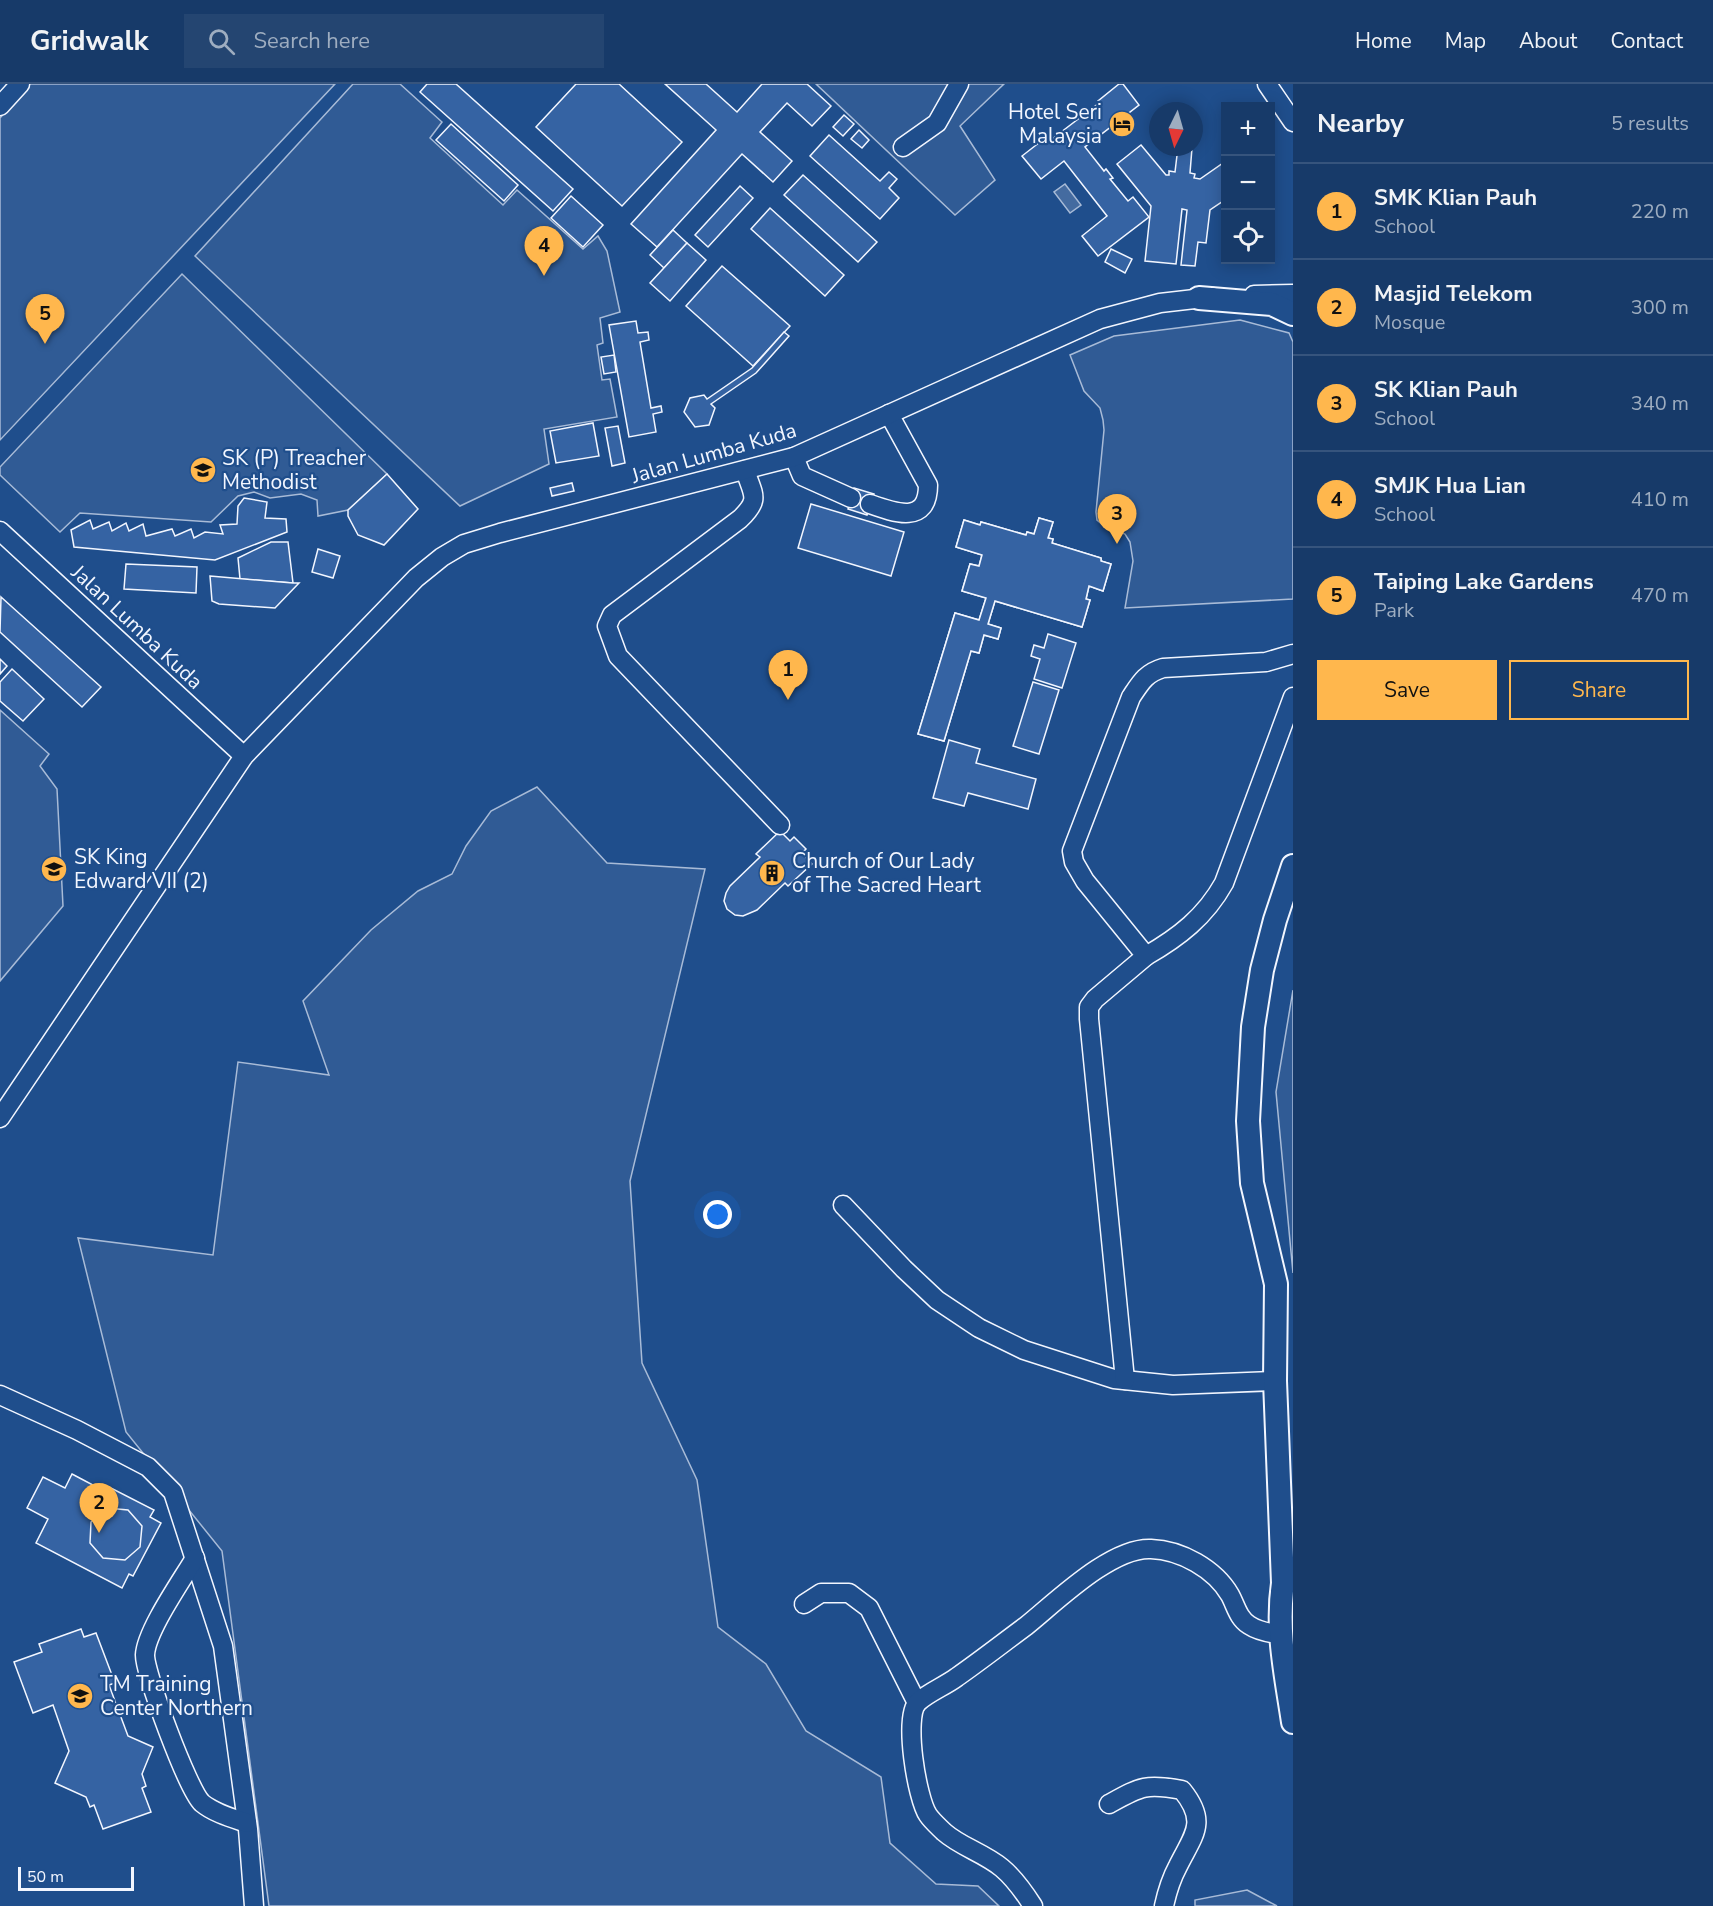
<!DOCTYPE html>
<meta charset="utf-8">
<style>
body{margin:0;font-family:"Nunito Sans",sans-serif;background:#244571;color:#f1f3f6}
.controls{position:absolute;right:18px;top:18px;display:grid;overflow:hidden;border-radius:0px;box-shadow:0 3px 15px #0003}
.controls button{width:54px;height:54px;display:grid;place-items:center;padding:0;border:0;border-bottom:2px solid #36547d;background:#173a69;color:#f1f3f6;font:30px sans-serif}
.compass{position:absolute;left:1149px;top:18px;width:54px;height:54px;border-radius:50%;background:#173a69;box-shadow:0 3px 15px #0003;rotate:185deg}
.scale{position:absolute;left:18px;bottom:15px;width:116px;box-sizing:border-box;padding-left:6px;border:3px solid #f2f6ff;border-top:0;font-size:16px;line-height:21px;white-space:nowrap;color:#f2f6ff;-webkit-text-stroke:4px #1f4e8c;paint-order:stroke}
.you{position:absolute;left:718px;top:1131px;width:21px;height:21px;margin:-15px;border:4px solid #fff;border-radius:50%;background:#1a73e8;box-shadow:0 0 0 9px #1a73e833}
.badge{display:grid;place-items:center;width:39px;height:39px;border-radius:50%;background:#ffb74d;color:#111;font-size:20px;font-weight:700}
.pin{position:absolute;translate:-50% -50px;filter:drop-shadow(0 2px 3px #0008)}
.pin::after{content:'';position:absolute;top:32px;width:21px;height:18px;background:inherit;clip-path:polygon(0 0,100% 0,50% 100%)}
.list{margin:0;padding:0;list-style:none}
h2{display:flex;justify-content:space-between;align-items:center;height:78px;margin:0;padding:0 24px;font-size:26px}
h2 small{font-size:20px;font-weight:400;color:#9eadc0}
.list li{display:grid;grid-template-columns:39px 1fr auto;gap:18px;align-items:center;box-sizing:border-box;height:96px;padding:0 24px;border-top:2px solid #36547d}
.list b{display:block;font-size:22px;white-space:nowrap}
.list p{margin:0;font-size:20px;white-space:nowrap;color:#9eadc0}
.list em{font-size:20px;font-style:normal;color:#9eadc0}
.actions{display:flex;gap:12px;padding:18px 24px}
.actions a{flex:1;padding:14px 0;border:2px solid #ffb74d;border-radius:0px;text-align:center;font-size:21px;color:#ffb74d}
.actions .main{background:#ffb74d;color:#111}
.icon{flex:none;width:33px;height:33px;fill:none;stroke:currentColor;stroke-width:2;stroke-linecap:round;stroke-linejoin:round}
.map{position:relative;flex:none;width:1293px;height:1822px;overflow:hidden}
header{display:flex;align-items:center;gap:36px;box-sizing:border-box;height:84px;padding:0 30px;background:#173a69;border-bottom:2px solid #36547d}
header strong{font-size:28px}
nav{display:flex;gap:33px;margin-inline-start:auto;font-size:21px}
.search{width:420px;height:54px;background:#244571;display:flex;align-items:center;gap:15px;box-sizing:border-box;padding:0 21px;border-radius:0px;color:#9eadc0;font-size:22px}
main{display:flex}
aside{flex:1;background:#173a69}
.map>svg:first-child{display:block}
.built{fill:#305b95;stroke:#a8bbd7;stroke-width:1.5}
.water{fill:#446ba0;stroke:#a8bbd7;stroke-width:1.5}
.building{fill:#3563a3;stroke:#f2f6ff;stroke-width:1.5;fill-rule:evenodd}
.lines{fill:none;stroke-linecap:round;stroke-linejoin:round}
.minor-casing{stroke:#f2f6ff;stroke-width:21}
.major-casing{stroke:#f2f6ff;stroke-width:26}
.minor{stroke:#1f4e8c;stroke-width:18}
.major{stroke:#1f4e8c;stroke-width:22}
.labels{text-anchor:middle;stroke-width:4.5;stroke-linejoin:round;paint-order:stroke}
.poi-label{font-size:21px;fill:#f2f6ff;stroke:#1f4e8c;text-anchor:start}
.street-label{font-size:21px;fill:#f2f6ff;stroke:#1f4e8c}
</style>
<header>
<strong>Gridwalk</strong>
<div class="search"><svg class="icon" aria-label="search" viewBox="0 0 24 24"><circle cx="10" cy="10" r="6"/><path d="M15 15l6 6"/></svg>Search here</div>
<nav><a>Home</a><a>Map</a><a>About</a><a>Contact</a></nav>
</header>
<main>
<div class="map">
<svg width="1293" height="1822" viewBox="0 0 1293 1822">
<rect width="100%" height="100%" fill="#1f4e8c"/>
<g class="built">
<polygon points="30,0 335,0 0,356 0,34"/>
<polygon points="353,0 400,0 442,38 430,54 503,121 517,106 583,165 598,152 607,167 620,228 600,234 603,259 597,261 602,296 610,295 617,333 544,345 549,380 460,422 195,172"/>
<polygon points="816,0 1004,0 960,42 995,96 955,131"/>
<polygon points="182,190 387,390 348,426 318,432 317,416 301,410 270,414 254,408 238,412 211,438 80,429 60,448 0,391 0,383"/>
<polygon points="1240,236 1289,249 1293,258 1293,515 1125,524 1133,477 1130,458 1125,450 1103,441 1097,436 1096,428 1104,346 1103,336 1100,324 1084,307 1070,271 1114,252"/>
<polygon points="0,626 49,670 40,682 57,705 63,822 0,897"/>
<polygon points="537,703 607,779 705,785 630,1097 642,1279 697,1396 718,1543 766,1580 806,1647 881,1693 890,1759 936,1800 978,1802 999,1822 269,1822 222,1467 126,1348 78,1154 213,1171 238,978 329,991 303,917 371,846 418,807 452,790 466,762 491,727"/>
<polygon points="1293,906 1293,1189 1276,1008"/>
<polygon points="1247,1806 1277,1822 1195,1822 1195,1816"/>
</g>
<polygon class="water" points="1065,100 1081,121 1070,129 1054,108"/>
<g class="building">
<polygon points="427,0 456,0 573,105 553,127 420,8"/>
<polygon points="576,0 619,0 682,58 622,122 536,43"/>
<polygon points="665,0 706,0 737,28 762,0 807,0 831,22 812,42 787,19 760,48 792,77 773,98 742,70 657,163 631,140 716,46"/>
<polygon points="1119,0 1123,0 1139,21 1085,63 1104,87 1106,85 1113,94 1110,95 1128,117 1133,113 1149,133 1098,172 1082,152 1107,132 1064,77 1041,95 1022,72 1049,51 1052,55 1099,19 1098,17"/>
<polygon points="844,31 854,40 843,52 833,43"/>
<polygon points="451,40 518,101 504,117 436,56"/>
<polygon points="859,46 869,56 862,64 851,55"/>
<polygon points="829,51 880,97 889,88 897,95 889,104 899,114 880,135 810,72"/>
<polygon points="1141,61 1166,91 1169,91 1169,87 1175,88 1178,63 1192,64 1190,89 1195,90 1194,94 1200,95 1226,77 1226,115 1210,126 1206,159 1198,158 1195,182 1181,181 1187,126 1182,125 1176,180 1145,177 1151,122 1117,80"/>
<polygon points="803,91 877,158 858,178 784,111"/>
<polygon points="740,102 753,114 708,163 695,151"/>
<polygon points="571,112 603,141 583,163 551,134"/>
<polygon points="770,124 844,191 825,212 751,145"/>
<polygon points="673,146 687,159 664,184 650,171"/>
<polygon points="687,159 706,176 670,217 650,199"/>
<polygon points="1111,165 1132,175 1125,189 1105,178"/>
<polygon points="722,182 790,242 753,282 686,222"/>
<polygon points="636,237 638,249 648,248 649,256 640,258 651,324 661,322 662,328 653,330 656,348 629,353 609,241"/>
<polygon points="784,248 789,252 756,289 711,320 715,324 709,341 695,343 684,328 690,314 704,311 707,315 752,284"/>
<polygon points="614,271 616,288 604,290 601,273"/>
<polygon points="593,339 599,372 556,379 550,347"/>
<polygon points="618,342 625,379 612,382 605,344"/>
<polygon points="387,390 418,425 384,461 358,451 348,432 348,426"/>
<polygon points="572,399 574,407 552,412 550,404"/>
<polygon points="854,404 874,410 867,431 848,425"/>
<polygon points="244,414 267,418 265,434 286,435 287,448 215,476 74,463 71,446 90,436 93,445 109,438 112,447 126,439 129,447 143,440 146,452 172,445 175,452 191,445 194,454 205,448 223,450 220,441 237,440 238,422"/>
<polygon points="811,420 904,448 891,492 798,464"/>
<path d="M1039 434 1053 438 1048 454 1053 455 1052 459 1101 474V477L1111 480 1103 507 1089 502 1086 515 1090 516 1082 543 995 517 988 540 1001 544 998 555 984 551 979 569 971 567 944 657 918 650 955 529 979 536 986 514 962 507 970 480 979 482 982 471 956 463 964 436 980 441 981 438 1026 451 1027 448 1034 450ZM1006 478 1065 495 1062 507 1003 489Z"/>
<polygon points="1039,434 1053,438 1048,454 1053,455 1052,459 1101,474 1101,477 1111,480 1103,507 1089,502 1086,515 1090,516 1082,543 995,517 988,540 1001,544 998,555 984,551 979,569 971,567 944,657 918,650 955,529 979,536 986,514 962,507 970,480 979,482 982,471 956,463 964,436 980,441 981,438 1026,451 1027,448 1034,450"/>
<polygon points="271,458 288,458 293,499 240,495 238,474"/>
<polygon points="318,465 340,472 333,494 312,488"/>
<polygon points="126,480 197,483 196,509 124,505"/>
<polygon points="210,492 293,499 299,499 275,524 219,520 212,517"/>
<polygon points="1,513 101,603 82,623 0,548"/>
<polygon points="1048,550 1076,559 1062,604 1034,595 1040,575 1031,572 1034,561 1044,564"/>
<polygon points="0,575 7,582 0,590"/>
<polygon points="12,585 44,615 23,637 0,617 0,598"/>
<polygon points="1033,598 1059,606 1039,670 1013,662"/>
<polygon points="949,656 980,665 976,679 1036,695 1028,725 968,709 964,722 933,714"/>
<polygon points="780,747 790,757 794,753 806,765 802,769 812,780 788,802 785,799 757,826 743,832 735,831 727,825 724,817 726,809 730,802 760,773 756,770"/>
<polygon points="72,1390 106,1408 109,1403 154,1426 150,1433 161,1439 133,1492 129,1490 122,1504 36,1459 48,1435 27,1424 43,1393 65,1404"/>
<polygon points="107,1424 128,1426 142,1442 140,1463 125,1476 103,1474 90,1459 91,1438"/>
<polygon points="81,1545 84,1553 96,1549 115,1599 109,1601 128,1652 153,1663 142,1690 146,1702 142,1704 151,1728 103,1745 94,1721 90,1723 86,1713 55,1699 69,1667 53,1621 33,1629 14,1578 42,1568 39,1560"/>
</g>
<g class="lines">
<defs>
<g id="minor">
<polyline points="1267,0 1293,38"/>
<polyline points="0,22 20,0"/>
<polyline points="903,63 937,39 959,0"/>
<polyline points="1254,211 1293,210"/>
<polyline points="794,373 802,392 851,414"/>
<path d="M745 386C753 411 761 415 740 435L612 531 607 542 618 572 780 741"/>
<path d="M870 420C895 429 928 441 928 401L889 330"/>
<polyline points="0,447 244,672"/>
<path d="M1146 872C1179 853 1205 833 1224 799L1293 613"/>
<polyline points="0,1034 244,672 416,494 442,473 464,460 500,449 794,373 1100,235 1160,219 1212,213"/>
<polyline points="843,1121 904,1185 937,1216 979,1244 1024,1266 1114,1295 1173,1301 1275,1297"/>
<path d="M1125 1296 1089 935V923L1095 915 1146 872 1085 797 1074 778 1072 767 1131 613C1141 598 1146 589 1163 584L1266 578 1293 570"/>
<polyline points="0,1311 77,1346 148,1383 173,1408 223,1562 248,1745 254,1822"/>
<path d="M195 1474C182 1496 146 1547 145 1571 145 1590 188 1706 202 1719 214 1729 232 1734 247 1739"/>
<polyline points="804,1520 821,1509 849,1509 869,1524 917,1619"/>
<path d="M1109 1720C1140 1703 1145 1699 1182 1706 1208 1738 1194 1750 1178 1782 1171 1795 1167 1808 1164 1822"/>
<path d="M1033 1822C1024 1808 1014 1794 1002 1784 984 1769 961 1763 944 1748 939 1743 932 1737 928 1731 917 1715 903 1632 918 1618 929 1608 945 1602 957 1593 980 1577 1003 1559 1026 1542 1056 1518 1111 1463 1151 1465 1181 1466 1215 1485 1230 1511 1236 1522 1238 1534 1249 1541 1258 1547 1269 1549 1279 1550"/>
</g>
<g id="major">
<polyline points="1199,214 1272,220 1293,230"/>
<path d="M1293 782 1275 836 1262 886 1253 943 1248 1037 1252 1099 1276 1200 1275 1297 1283 1499C1276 1547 1286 1591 1293 1638"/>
</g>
</defs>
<use href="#minor" class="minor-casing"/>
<use href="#major" class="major-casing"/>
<use href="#minor" class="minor"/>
<use href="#major" class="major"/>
</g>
<defs>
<symbol id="hotel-disc" viewBox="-11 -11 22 22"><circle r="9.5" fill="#ffb74d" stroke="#1f4e8c"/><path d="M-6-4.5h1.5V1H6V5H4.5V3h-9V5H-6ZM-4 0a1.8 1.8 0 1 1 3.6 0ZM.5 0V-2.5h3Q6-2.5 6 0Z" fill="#111"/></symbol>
<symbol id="school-disc" viewBox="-11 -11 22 22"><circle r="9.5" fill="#ffb74d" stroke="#1f4e8c"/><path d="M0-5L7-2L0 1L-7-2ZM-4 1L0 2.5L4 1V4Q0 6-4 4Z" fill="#111"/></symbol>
<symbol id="building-disc" viewBox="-11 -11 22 22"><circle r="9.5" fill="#ffb74d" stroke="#1f4e8c"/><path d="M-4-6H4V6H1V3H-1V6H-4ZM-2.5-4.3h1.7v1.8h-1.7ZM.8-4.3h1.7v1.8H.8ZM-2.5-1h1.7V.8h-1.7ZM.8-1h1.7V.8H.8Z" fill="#111"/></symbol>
<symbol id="university-disc" viewBox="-11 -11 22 22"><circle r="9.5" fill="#ffb74d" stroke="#1f4e8c"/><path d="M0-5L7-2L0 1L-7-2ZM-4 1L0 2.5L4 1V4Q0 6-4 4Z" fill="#111"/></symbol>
</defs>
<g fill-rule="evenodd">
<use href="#hotel-disc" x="1107" y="25" width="30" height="30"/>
<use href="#school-disc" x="188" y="371" width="30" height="30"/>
<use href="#school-disc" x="39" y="770" width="30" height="30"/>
<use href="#building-disc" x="757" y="774" width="30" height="30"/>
<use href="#university-disc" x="65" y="1597" width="30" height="30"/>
</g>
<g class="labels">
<g class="poi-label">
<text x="1102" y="35" text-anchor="end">Hotel Seri<tspan x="1102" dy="24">Malaysia</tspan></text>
<text x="222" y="381">SK (P) Treacher<tspan x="222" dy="24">Methodist</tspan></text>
<text x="74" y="780">SK King<tspan x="74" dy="24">Edward VII (2)</tspan></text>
<text x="792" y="784">Church of Our Lady<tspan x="792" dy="24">of The Sacred Heart</tspan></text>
<text x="100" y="1607">TM Training<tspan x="100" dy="24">Center Northern</tspan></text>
</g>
<g class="street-label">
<text transform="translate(714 369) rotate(-16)" y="7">Jalan Lumba Kuda</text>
<text transform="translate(137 543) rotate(43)" y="7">Jalan Lumba Kuda</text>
</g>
</g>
</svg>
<div class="controls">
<button>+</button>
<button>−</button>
<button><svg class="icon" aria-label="locate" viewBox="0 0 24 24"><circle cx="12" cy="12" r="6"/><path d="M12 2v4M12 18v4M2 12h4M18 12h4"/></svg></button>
</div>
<svg class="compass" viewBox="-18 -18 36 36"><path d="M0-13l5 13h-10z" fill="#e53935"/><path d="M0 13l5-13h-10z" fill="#9eadc0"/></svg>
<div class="scale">50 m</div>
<div class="you"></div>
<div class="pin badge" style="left:788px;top:616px">1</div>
<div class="pin badge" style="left:99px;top:1449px">2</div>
<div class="pin badge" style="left:1117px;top:460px">3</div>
<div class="pin badge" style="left:544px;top:192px">4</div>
<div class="pin badge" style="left:45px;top:260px">5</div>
</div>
<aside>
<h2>Nearby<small>5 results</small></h2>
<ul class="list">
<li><span class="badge">1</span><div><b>SMK Klian Pauh</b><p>School</p></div><em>220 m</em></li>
<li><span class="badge">2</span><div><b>Masjid Telekom</b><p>Mosque</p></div><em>300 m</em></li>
<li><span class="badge">3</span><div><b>SK Klian Pauh</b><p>School</p></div><em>340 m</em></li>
<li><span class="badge">4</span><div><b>SMJK Hua Lian</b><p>School</p></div><em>410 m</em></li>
<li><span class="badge">5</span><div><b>Taiping Lake Gardens</b><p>Park</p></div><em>470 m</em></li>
</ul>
<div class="actions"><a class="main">Save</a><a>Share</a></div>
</aside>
</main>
